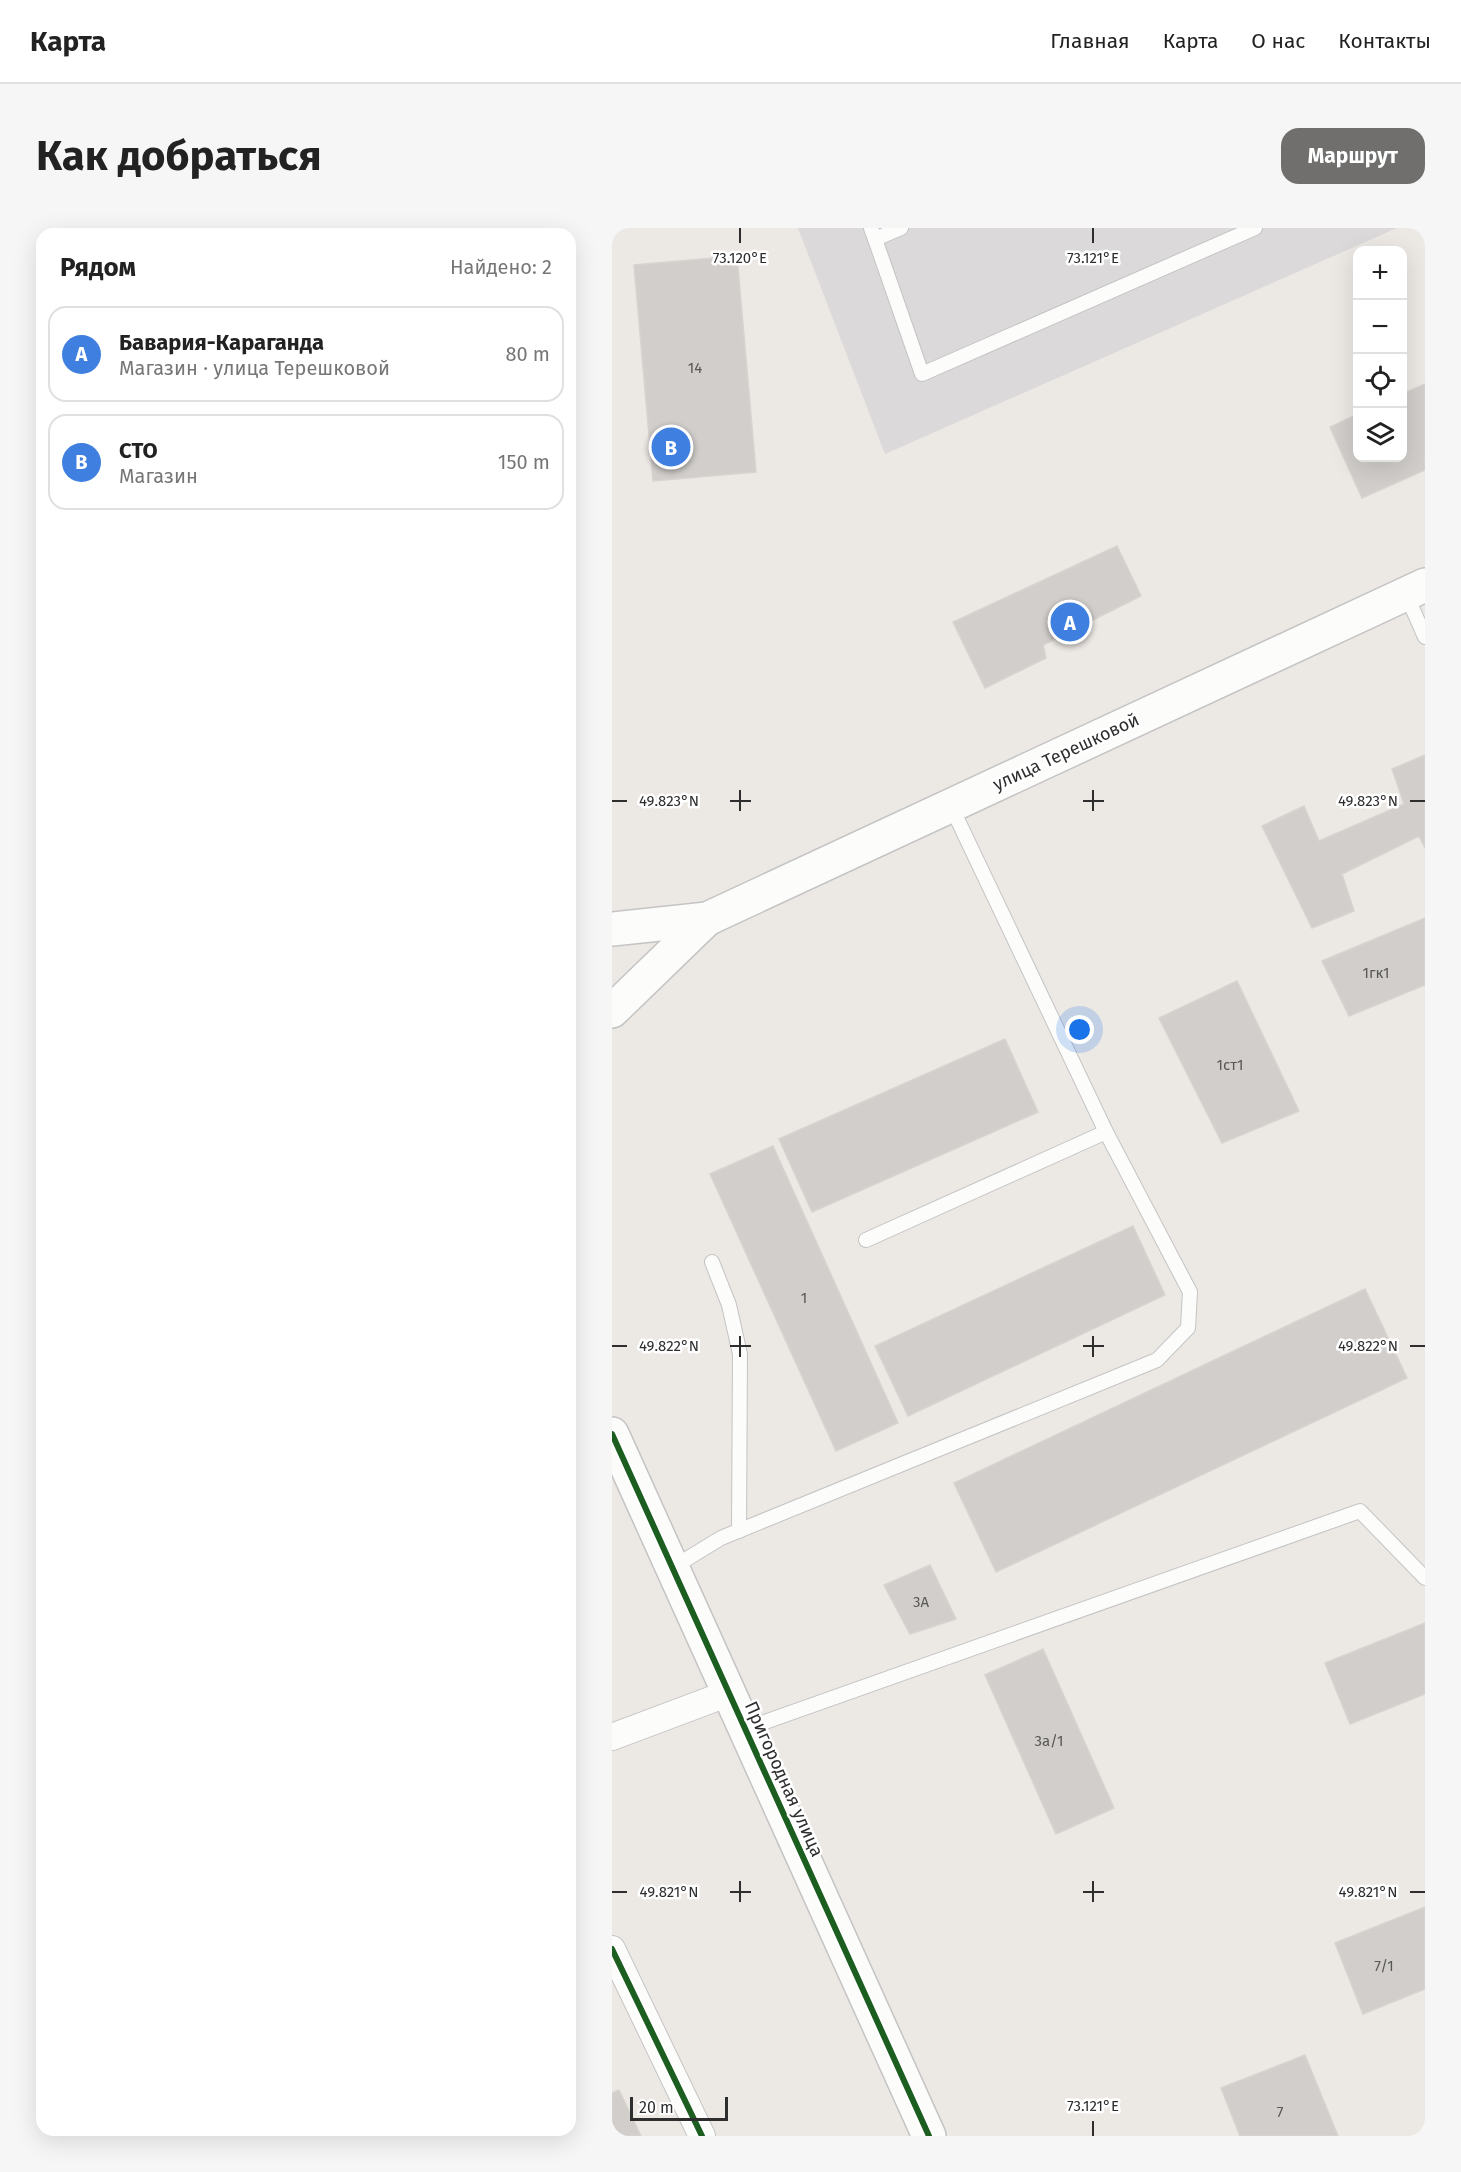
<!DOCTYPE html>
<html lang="ru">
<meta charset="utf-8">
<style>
body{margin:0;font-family:"Fira Sans",sans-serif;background:#f6f6f6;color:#222}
.controls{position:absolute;right:18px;top:18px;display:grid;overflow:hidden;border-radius:12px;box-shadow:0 6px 24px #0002}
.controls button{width:54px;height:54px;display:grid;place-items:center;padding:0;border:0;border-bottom:2px solid #e0e0e0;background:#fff;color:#222;font:30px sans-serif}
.scale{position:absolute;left:18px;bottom:15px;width:98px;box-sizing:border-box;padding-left:6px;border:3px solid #2e2e2e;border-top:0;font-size:16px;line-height:21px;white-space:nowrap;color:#2e2e2e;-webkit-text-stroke:4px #fff;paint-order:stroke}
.you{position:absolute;left:468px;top:802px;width:21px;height:21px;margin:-15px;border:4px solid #fff;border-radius:50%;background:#1a73e8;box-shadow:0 0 0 9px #1a73e833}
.badge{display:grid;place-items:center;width:39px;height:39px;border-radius:50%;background:#706f6e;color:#fff;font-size:20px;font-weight:700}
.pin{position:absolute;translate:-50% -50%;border:3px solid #fff;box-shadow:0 2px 6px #0006}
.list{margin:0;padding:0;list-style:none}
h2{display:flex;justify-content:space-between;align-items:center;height:78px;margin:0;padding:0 24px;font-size:26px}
h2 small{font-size:20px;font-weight:400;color:#767676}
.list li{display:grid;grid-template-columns:39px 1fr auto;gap:18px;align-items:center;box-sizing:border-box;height:96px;margin:0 12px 12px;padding:0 12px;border:2px solid #e0e0e0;border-radius:18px}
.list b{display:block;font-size:22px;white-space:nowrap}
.list p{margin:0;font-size:20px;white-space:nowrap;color:#767676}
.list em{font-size:20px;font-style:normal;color:#767676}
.icon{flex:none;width:33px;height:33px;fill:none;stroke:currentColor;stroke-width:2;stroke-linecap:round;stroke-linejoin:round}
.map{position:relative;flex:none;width:813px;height:1908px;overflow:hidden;border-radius:18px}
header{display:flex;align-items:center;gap:36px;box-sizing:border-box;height:84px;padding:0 30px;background:#fff;border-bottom:2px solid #e0e0e0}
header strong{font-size:28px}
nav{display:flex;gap:33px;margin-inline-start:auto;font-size:21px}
.intro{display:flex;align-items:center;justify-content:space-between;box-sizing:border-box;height:144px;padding:0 36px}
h1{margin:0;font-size:42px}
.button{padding:15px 27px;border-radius:18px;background:#706f6e;color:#fff;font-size:21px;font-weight:700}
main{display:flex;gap:36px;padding:0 36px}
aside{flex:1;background:#fff;border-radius:18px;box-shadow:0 6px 24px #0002}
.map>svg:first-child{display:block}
.industrial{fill:#dcd9db}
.building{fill:#d1cecb;stroke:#d7d4d0;stroke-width:1.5}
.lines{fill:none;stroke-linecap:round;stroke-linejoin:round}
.service-casing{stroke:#c5c4c5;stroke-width:16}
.minor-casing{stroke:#c5c4c5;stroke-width:28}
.tertiary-casing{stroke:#c5c4c5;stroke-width:36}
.secondary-casing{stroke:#c5c4c5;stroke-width:36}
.service{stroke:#fcfcfb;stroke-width:14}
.minor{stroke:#fcfcfb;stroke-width:26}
.tertiary{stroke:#fcfcfb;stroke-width:33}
.secondary{stroke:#fcfcfb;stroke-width:33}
.cycleway-casing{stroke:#fff;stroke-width:10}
.cycleway{stroke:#1b5e20;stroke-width:6}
.ticks{fill:none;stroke:#2e2e2e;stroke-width:2}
.labels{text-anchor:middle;stroke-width:5;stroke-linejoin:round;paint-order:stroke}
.number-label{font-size:15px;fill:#585857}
.street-label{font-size:18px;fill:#2e2e2e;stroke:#fff}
.ticks-label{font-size:15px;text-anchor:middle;fill:#2e2e2e;stroke:#fff;stroke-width:5;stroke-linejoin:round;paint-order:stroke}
</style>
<header>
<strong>Карта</strong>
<nav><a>Главная</a><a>Карта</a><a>О нас</a><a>Контакты</a></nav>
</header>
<div class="intro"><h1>Как добраться</h1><a class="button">Маршрут</a></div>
<main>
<aside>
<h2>Рядом<small>Найдено: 2</small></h2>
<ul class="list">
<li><span class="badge" style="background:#3f7fe0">A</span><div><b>Бавария-Караганда</b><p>Магазин · улица Терешковой</p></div><em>80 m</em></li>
<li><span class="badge" style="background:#3f7fe0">B</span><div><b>СТО</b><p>Магазин</p></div><em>150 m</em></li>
</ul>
</aside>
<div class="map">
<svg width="813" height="1908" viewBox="0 0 813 1908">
<rect width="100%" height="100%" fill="#ece8e4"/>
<polygon class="industrial" points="186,0 785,0 273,226"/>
<g class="building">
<polygon points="125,28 144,244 41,253 22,37"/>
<polygon points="813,156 813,242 750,270 718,199 746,186 746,230 790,230 790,166"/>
<polygon points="505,318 529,368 431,417 434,430 373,460 341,394"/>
<polygon points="813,527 813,620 807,608 730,646 742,683 700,700 650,598 692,578 707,613 792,576 780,541"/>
<polygon points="813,690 813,757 737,788 710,733"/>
<polygon points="625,753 687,883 610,915 547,790"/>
<polygon points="393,811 426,884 200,984 167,911"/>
<polygon points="161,918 286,1195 224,1223 98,946"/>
<polygon points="521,998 553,1067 296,1188 263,1118"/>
<polygon points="753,1061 795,1150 384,1344 342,1255"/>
<polygon points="318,1337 344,1391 298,1406 272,1357"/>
<polygon points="813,1395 813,1466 738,1496 713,1435"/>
<polygon points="431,1421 502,1580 444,1606 373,1447"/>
<polygon points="813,1679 813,1761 751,1786 723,1715"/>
<polygon points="693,1827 726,1908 628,1908 609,1860"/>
<polygon points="7,1862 29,1908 0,1908 0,1865"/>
</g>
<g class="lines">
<defs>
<g id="service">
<polyline points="259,0 263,11 289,0"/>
<polyline points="263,11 310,146 643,0"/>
<polyline points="794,366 813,409"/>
<polyline points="254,1012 494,904 339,578"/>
<polyline points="100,1034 117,1077 128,1126 127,1303"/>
<polyline points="60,1340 109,1310 545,1132 576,1100 578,1064 494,904"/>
<polyline points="133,1501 748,1283 813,1350"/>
</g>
<g id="minor">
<polyline points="0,1509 117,1465"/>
<polyline points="0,1721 90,1908"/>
</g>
<polyline id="tertiary" points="0,1206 317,1908"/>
<g id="secondary">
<polyline points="0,701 95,691 813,357"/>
<polyline points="0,783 95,691"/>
</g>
</defs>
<use href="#service" class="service-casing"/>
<use href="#minor" class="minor-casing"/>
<use href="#tertiary" class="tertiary-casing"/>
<use href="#secondary" class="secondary-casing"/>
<use href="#service" class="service"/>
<use href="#minor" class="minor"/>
<use href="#tertiary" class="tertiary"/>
<use href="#secondary" class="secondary"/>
<defs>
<g id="cycleway">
<polyline points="0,1206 317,1908"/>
<polyline points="0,1721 90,1908"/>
</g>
</defs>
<use href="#cycleway" class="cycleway-casing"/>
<use href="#cycleway" class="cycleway"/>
</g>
<path class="ticks" d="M128 0V15M481 0V15M128 562V583M481 562V583M0 573H15M118 573H139M471 573H492M798 573H813M128 1108V1129M481 1108V1129M0 1118H15M118 1118H139M471 1118H492M798 1118H813M128 1653V1674M481 1653V1674M0 1664H15M118 1664H139M471 1664H492M798 1664H813M481 1893V1908"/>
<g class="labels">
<g class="number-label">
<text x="83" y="145">14</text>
<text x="764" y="750">1гк1</text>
<text x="618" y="842">1ст1</text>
<text x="192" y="1075">1</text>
<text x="309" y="1379">3А</text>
<text x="437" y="1518">3а/1</text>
<text x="772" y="1743">7/1</text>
<text x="668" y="1889">7</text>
</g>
<g class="street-label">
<text transform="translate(454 524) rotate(-25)" y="6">улица Терешковой</text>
<text transform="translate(172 1551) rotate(66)" y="6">Пригородная улица</text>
</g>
</g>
<g class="ticks-label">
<text x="128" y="35">73.120°E</text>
<text x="481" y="35">73.121°E</text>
<text x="57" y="578">49.823°N</text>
<text x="756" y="578">49.823°N</text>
<text x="57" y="1123">49.822°N</text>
<text x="756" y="1123">49.822°N</text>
<text x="57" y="1669">49.821°N</text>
<text x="756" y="1669">49.821°N</text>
<text x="481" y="1883">73.121°E</text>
</g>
</svg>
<div class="controls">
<button>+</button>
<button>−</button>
<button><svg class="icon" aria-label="locate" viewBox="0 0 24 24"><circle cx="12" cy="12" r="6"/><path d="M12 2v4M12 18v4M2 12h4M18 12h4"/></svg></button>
<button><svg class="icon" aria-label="layers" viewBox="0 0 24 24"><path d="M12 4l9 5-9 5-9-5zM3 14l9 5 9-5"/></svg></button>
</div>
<div class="scale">20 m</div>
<div class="you"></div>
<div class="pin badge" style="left:458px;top:394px;background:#3f7fe0">A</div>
<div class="pin badge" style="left:59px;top:219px;background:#3f7fe0">B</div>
</div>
</main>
